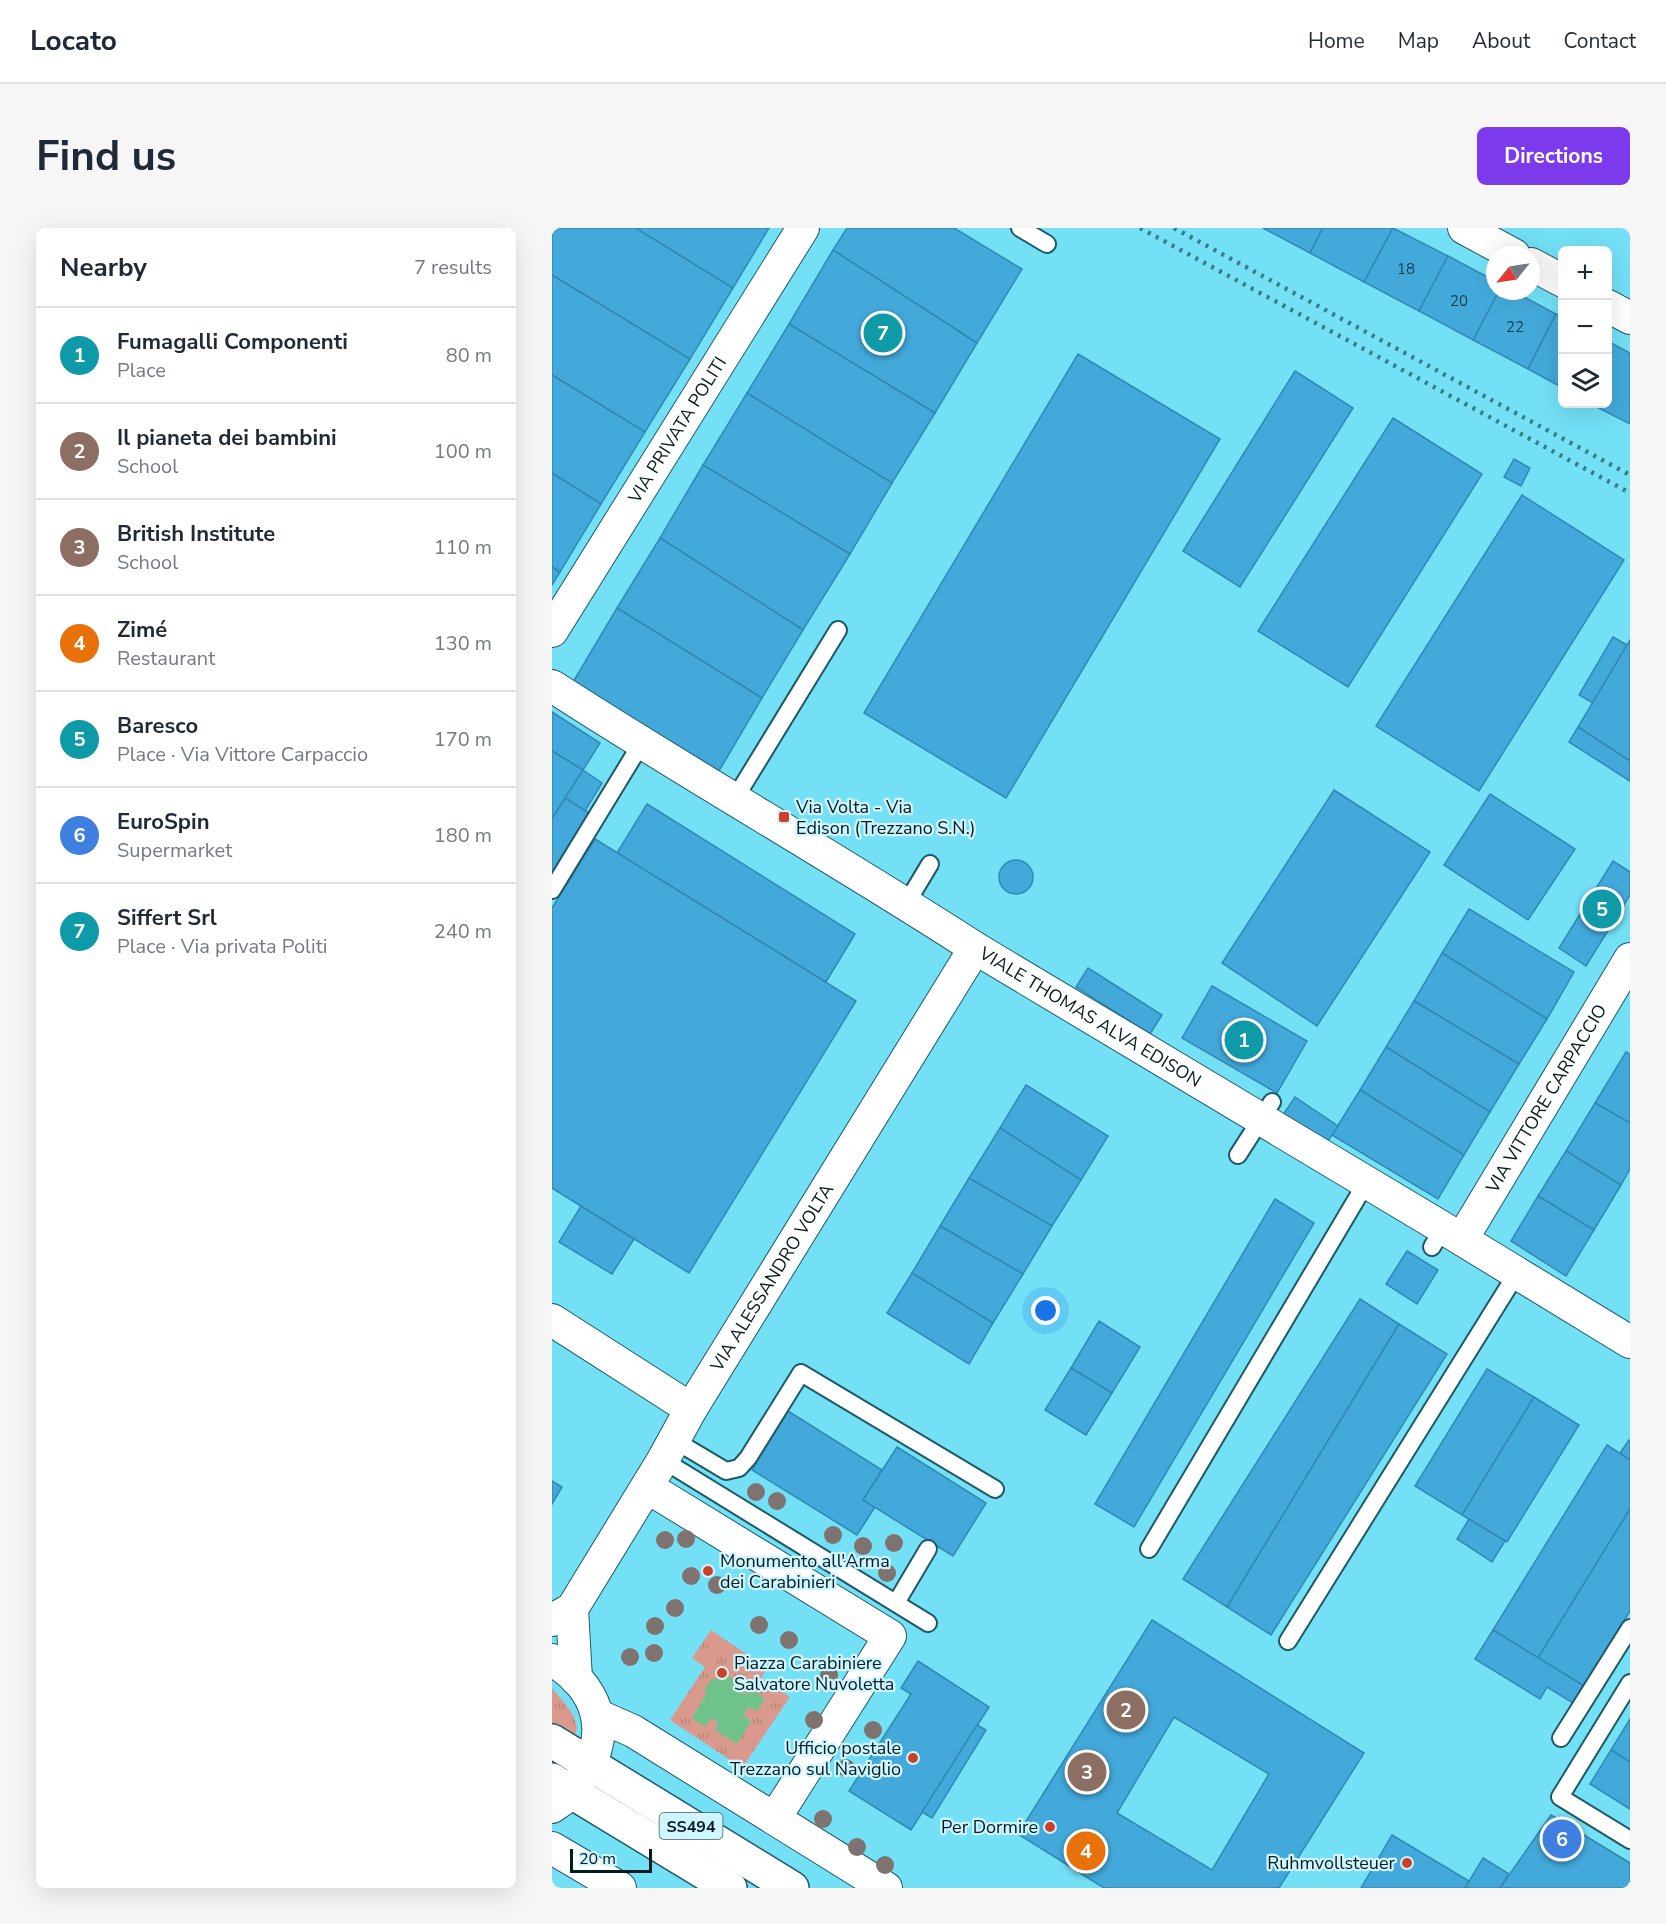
<!DOCTYPE html>
<meta charset="utf-8">
<style>
body{margin:0;font-family:"Nunito Sans",sans-serif;background:#f6f6f7;color:#1f2937}
.controls{position:absolute;right:18px;top:18px;display:grid;overflow:hidden;border-radius:9px;box-shadow:0 6px 24px #0002}
.controls button{width:54px;height:54px;display:grid;place-items:center;padding:0;border:0;border-bottom:2px solid #e0e1e3;background:#fff;color:#1f2937;font:30px sans-serif}
.compass{position:absolute;left:934px;top:18px;width:54px;height:54px;border-radius:50%;background:#fff;box-shadow:0 6px 24px #0002;rotate:240deg}
.scale{position:absolute;left:18px;bottom:15px;width:82px;box-sizing:border-box;padding-left:6px;border:3px solid #041c20;border-top:0;font-size:16px;line-height:21px;white-space:nowrap;color:#041c20;-webkit-text-stroke:4px #cff6ff;paint-order:stroke}
.you{position:absolute;left:494px;top:1083px;width:21px;height:21px;margin:-15px;border:4px solid #fff;border-radius:50%;background:#1a73e8;box-shadow:0 0 0 9px #1a73e833}
.badge{display:grid;place-items:center;width:39px;height:39px;border-radius:50%;background:#7c3aed;color:#fff;font-size:20px;font-weight:700}
.pin{position:absolute;translate:-50% -50%;border:3px solid #fff;box-shadow:0 2px 6px #0006}
.list{margin:0;padding:0;list-style:none}
h2{display:flex;justify-content:space-between;align-items:center;height:78px;margin:0;padding:0 24px;font-size:26px}
h2 small{font-size:20px;font-weight:400;color:#747a83}
.list li{display:grid;grid-template-columns:39px 1fr auto;gap:18px;align-items:center;box-sizing:border-box;height:96px;padding:0 24px;border-top:2px solid #e0e1e3}
.list b{display:block;font-size:22px;white-space:nowrap}
.list p{margin:0;font-size:20px;white-space:nowrap;color:#747a83}
.list em{font-size:20px;font-style:normal;color:#747a83}
.icon{flex:none;width:33px;height:33px;fill:none;stroke:currentColor;stroke-width:2;stroke-linecap:round;stroke-linejoin:round}
.map{position:relative;flex:none;width:1078px;height:1660px;overflow:hidden;border-radius:9px}
header{display:flex;align-items:center;gap:36px;box-sizing:border-box;height:84px;padding:0 30px;background:#fff;border-bottom:2px solid #e0e1e3}
header strong{font-size:28px}
nav{display:flex;gap:33px;margin-inline-start:auto;font-size:21px}
.intro{display:flex;align-items:center;justify-content:space-between;box-sizing:border-box;height:144px;padding:0 36px}
h1{margin:0;font-size:42px}
.button{padding:15px 27px;border-radius:9px;background:#7c3aed;color:#fff;font-size:21px;font-weight:700}
main{display:flex;gap:36px;padding:0 36px}
aside{flex:1;background:#fff;border-radius:9px;box-shadow:0 6px 24px #0002}
.map>svg:first-child{display:block}
.grass{fill:url(#grass-tufts);fill-rule:evenodd}
.water{fill:#6fc289}
.building{fill:#43a9da;stroke:#2f89b3;stroke-width:1.5;fill-rule:evenodd}
.lines{fill:none;stroke-linecap:round;stroke-linejoin:round}
.service-casing{stroke:#1e5a65;stroke-width:20}
.minor-casing{stroke:#1e5a65;stroke-width:34}
.primary-casing{stroke:#1e5a65;stroke-width:36}
.service{stroke:#fff;stroke-width:16}
.minor{stroke:#fff;stroke-width:32}
.primary{stroke:#fff;stroke-width:33}
.rail{stroke:#3a7b88;stroke-width:4.5;stroke-dasharray:3 6;stroke-linecap:butt}
.tree{fill:#7e7371}
.poi-dot{fill:#cb4026;stroke:#cff6ff;stroke-width:2}
.labels{text-anchor:middle;stroke-width:4.5;stroke-linejoin:round;paint-order:stroke}
.number-label{font-size:15px;fill:#143f4e}
.shield{fill:#cff6ff;stroke:#415d63;stroke-width:1.5}
.shield-label{font-size:16px;font-weight:bold;fill:#041c20}
.street-label{font-size:18px;fill:#041c20;stroke:#cff6ff}
.poi-label{font-size:18px;fill:#041c20;stroke:#cff6ff;text-anchor:start}
</style>
<header>
<strong>Locato</strong>
<nav><a>Home</a><a>Map</a><a>About</a><a>Contact</a></nav>
</header>
<div class="intro"><h1>Find us</h1><a class="button">Directions</a></div>
<main>
<aside>
<h2>Nearby<small>7 results</small></h2>
<ul class="list">
<li><span class="badge" style="background:#0f9aa8">1</span><div><b>Fumagalli Componenti</b><p>Place</p></div><em>80 m</em></li>
<li><span class="badge" style="background:#8d6e63">2</span><div><b>Il pianeta dei bambini</b><p>School</p></div><em>100 m</em></li>
<li><span class="badge" style="background:#8d6e63">3</span><div><b>British Institute</b><p>School</p></div><em>110 m</em></li>
<li><span class="badge" style="background:#e8710a">4</span><div><b>Zimé</b><p>Restaurant</p></div><em>130 m</em></li>
<li><span class="badge" style="background:#0f9aa8">5</span><div><b>Baresco</b><p>Place · Via Vittore Carpaccio</p></div><em>170 m</em></li>
<li><span class="badge" style="background:#3f7fe0">6</span><div><b>EuroSpin</b><p>Supermarket</p></div><em>180 m</em></li>
<li><span class="badge" style="background:#0f9aa8">7</span><div><b>Siffert Srl</b><p>Place · Via privata Politi</p></div><em>240 m</em></li>
</ul>
</aside>
<div class="map">
<svg width="1078" height="1660" viewBox="0 0 1078 1660">
<defs>
<pattern id="grass-tufts" width="24" height="20" patternUnits="userSpaceOnUse" patternTransform="scale(1.5)"><rect width="24" height="20" fill="#d9998c"/><path d="M3 7l-1-3M5 7V3M7 7l1-3M15 17l-1-3M17 17v-4M19 17l1-3" fill="none" stroke="#b98378"/></pattern>
</defs>
<rect width="100%" height="100%" fill="#73e0f6"/>
<g class="grass">
<path d="M159 1402 215 1440 209 1450 238 1469 190 1540 118 1492 153 1439 140 1430ZM159 1452 190 1458 187 1462 194 1467 197 1478 191 1488 199 1492 163 1501 166 1495 159 1490H140L155 1465Z"/>
<path d="M0 1460C11 1474 32 1492 22 1510L0 1496Z"/>
</g>
<polygon class="water" points="168,1443 190,1457 187,1462 194,1467 198,1461 213,1470 205,1483 197,1479 191,1487 199,1493 185,1516 163,1502 166,1495 159,1490 153,1499 140,1490 155,1465 152,1463 159,1451 162,1453"/>
<g class="building">
<polygon points="0,0 84,0 181,60 138,131 0,47"/>
<polygon points="84,0 217,0 181,60"/>
<polygon points="295,0 402,0 470,41 425,115 281,22"/>
<polygon points="711,0 771,0 758,25"/>
<polygon points="771,0 841,0 812,54 758,25"/>
<polygon points="841,0 896,28 867,83 812,54"/>
<polygon points="281,22 425,115 383,185 237,96"/>
<polygon points="896,28 943,53 943,63 947,63 921,112 867,83"/>
<polygon points="0,47 138,131 93,204 0,147"/>
<polygon points="947,63 961,63 1004,86 976,141 921,112"/>
<polygon points="1004,86 1011,90 1011,160 976,141"/>
<polygon points="237,96 383,185 340,255 195,165"/>
<polygon points="1059,115 1078,125 1078,196 1039,176 1056,176 1056,122"/>
<polygon points="526,126 668,211 454,570 312,485"/>
<polygon points="743,143 801,180 688,359 631,323"/>
<polygon points="0,147 93,204 49,276 0,245"/>
<polygon points="195,165 340,255 298,326 151,237"/>
<polygon points="841,190 930,246 796,459 706,403"/>
<polygon points="962,231 978,240 969,258 952,249"/>
<polygon points="151,237 298,326 251,402 108,310"/>
<polygon points="0,245 49,276 8,344 0,339"/>
<polygon points="970,267 1072,332 927,563 824,498"/>
<polygon points="108,310 251,402 210,470 65,380"/>
<polygon points="0,339 8,344 0,357"/>
<polygon points="65,380 210,470 167,543 21,454"/>
<polygon points="1061,409 1075,417 1041,475 1027,467"/>
<polygon points="1078,412 1078,533 1026,499"/>
<polygon points="0,484 48,515 31,542 0,523"/>
<polygon points="1026,499 1078,533 1078,553 1017,514"/>
<polygon points="0,523 31,542 0,591"/>
<polygon points="31,542 50,555 33,583 13,570"/>
<polygon points="782,562 878,624 765,798 670,735"/>
<polygon points="938,566 1023,621 976,692 892,637"/>
<polygon points="13,570 42,588 0,655 0,591"/>
<polygon points="95,576 303,706 274,754 65,625"/>
<polygon points="43,611 304,773 137,1045 0,960 0,680"/>
<circle cx="464" cy="649" r="17"/>
<polygon points="1061,633 1078,644 1078,667 1034,738 1007,720"/>
<polygon points="917,681 1022,744 995,791 890,725"/>
<polygon points="890,725 995,791 967,836 862,773"/>
<polygon points="536,740 610,787 598,806 524,759"/>
<polygon points="660,758 755,813 725,865 630,810"/>
<polygon points="862,773 967,836 938,884 834,819"/>
<polygon points="834,819 938,884 912,927 808,862"/>
<polygon points="1074,824 1078,826 1078,895 1043,875"/>
<polygon points="474,857 556,908 529,952 448,900"/>
<polygon points="808,862 912,927 886,971 780,907"/>
<polygon points="743,869 786,898 774,916 731,887"/>
<polygon points="1043,875 1078,895 1078,941 1069,957 1014,923"/>
<polygon points="448,900 529,952 500,998 417,950"/>
<polygon points="1014,923 1069,957 1042,1002 986,968"/>
<polygon points="417,950 500,998 471,1046 388,998"/>
<polygon points="986,968 1042,1002 1014,1048 959,1013"/>
<polygon points="723,971 762,995 582,1299 543,1276"/>
<polygon points="29,978 82,1011 60,1046 7,1014"/>
<polygon points="388,998 471,1046 441,1095 360,1045"/>
<polygon points="855,1023 886,1042 865,1076 834,1056"/>
<polygon points="360,1045 441,1095 417,1136 335,1085"/>
<polygon points="808,1071 847,1096 675,1379 631,1351"/>
<polygon points="547,1093 588,1119 560,1165 519,1140"/>
<polygon points="847,1096 895,1126 719,1407 675,1379"/>
<polygon points="519,1140 560,1165 534,1207 493,1182"/>
<polygon points="935,1141 982,1169 910,1287 863,1258"/>
<polygon points="982,1169 1027,1197 955,1314 910,1287"/>
<polygon points="236,1183 330,1242 311,1272 323,1279 305,1307 200,1242"/>
<polygon points="1077,1212 1078,1213 1078,1232 1068,1225"/>
<polygon points="1055,1217 1078,1232 1078,1281 986,1430 941,1402"/>
<polygon points="345,1219 434,1275 401,1328 311,1272"/>
<polygon points="0,1253 10,1259 0,1276"/>
<polygon points="1078,1281 1078,1383 1032,1458 986,1430"/>
<polygon points="917,1291 953,1313 940,1334 905,1311"/>
<path d="M600 1392 812 1525 727 1660H552L466 1606ZM622 1489 717 1546 660 1642 565 1585Z"/>
<polygon points="941,1402 1032,1458 1021,1475 995,1459 988,1471 923,1431"/>
<polygon points="366,1433 437,1479 359,1602 297,1563 359,1466 349,1460"/>
<polygon points="1078,1491 1078,1534 1059,1522"/>
<polygon points="425,1497 434,1502 380,1590 370,1584"/>
<polygon points="1059,1522 1078,1534 1078,1581 1038,1556"/>
<polygon points="999,1587 1078,1635 1078,1660 948,1660"/>
<polygon points="840,1607 917,1653 913,1660 809,1660"/>
<polygon points="931,1630 957,1646 948,1660 913,1660"/>
</g>
<g class="lines">
<defs>
<g id="service">
<polyline points="468,0 495,16"/>
<polyline points="182,572 286,402"/>
<polyline points="0,662 89,516"/>
<polyline points="354,676 378,636"/>
<polyline points="686,927 720,874"/>
<polyline points="880,1019 891,1000"/>
<polyline points="122,1212 174,1243 187,1240 196,1230 249,1145 443,1261"/>
<polyline points="111,1232 376,1395"/>
<polyline points="597,1321 814,955"/>
<polyline points="344,1375 376,1321"/>
<polyline points="736,1413 965,1045"/>
<polyline points="1078,1455 1008,1569 1078,1612"/>
<polyline points="1009,1510 1078,1400"/>
</g>
<g id="minor">
<polyline points="912,0 962,27"/>
<polyline points="979,36 1011,53"/>
<polyline points="1056,78 1078,90"/>
<path id="s1" d="M0 403 251 0"/>
<path id="s2" d="M0 458C139 548 284 630 423 720L891 1000 1078 1114"/>
<path id="s3" d="M910 1011 1078 731"/>
<polyline points="0,1092 139,1181"/>
<polyline points="95,1259 338,1408 223,1590"/>
<polyline points="20,1381 24,1451"/>
<path id="s4" d="M0 1392 20 1381 111 1232 139 1181 423 720"/>
<path d="M0 1432C44 1458 61 1501 32 1546 28 1552 24 1560 19 1565 13 1570 6 1575 0 1579"/>
<polyline points="47,1488 81,1503 334,1660"/>
<polyline points="0,1620 68,1660"/>
</g>
<g id="primary">
<polyline points="0,1513 240,1660"/>
<polyline points="0,1552 178,1660"/>
</g>
</defs>
<use href="#service" class="service-casing"/>
<use href="#minor" class="minor-casing"/>
<use href="#primary" class="primary-casing"/>
<use href="#service" class="service"/>
<use href="#minor" class="minor"/>
<use href="#primary" class="primary"/>
<g class="rail">
<polyline points="588,0 1078,265"/>
<polyline points="622,0 1078,247"/>
</g>
</g>
<g class="tree">
<circle cx="204" cy="1264" r="9"/>
<circle cx="225" cy="1273" r="9"/>
<circle cx="281" cy="1307" r="9"/>
<circle cx="134" cy="1311" r="9"/>
<circle cx="113" cy="1312" r="9"/>
<circle cx="342" cy="1315" r="9"/>
<circle cx="311" cy="1318" r="9"/>
<circle cx="335" cy="1345" r="9"/>
<circle cx="139" cy="1348" r="9"/>
<circle cx="165" cy="1357" r="9"/>
<circle cx="123" cy="1380" r="9"/>
<circle cx="207" cy="1397" r="9"/>
<circle cx="103" cy="1398" r="9"/>
<circle cx="237" cy="1412" r="9"/>
<circle cx="102" cy="1425" r="9"/>
<circle cx="78" cy="1429" r="9"/>
<circle cx="277" cy="1447" r="9"/>
<circle cx="262" cy="1492" r="9"/>
<circle cx="321" cy="1502" r="9"/>
<circle cx="294" cy="1540" r="9"/>
<circle cx="271" cy="1591" r="9"/>
<circle cx="305" cy="1619" r="9"/>
<circle cx="333" cy="1637" r="9"/>
</g>
<g class="poi-dot">
<rect x="226" y="583" width="12" height="12" rx="3"/>
<circle cx="156" cy="1343" r="6"/>
<circle cx="170" cy="1445" r="6"/>
<circle cx="361" cy="1530" r="6"/>
<circle cx="498" cy="1599" r="6"/>
<circle cx="855" cy="1635" r="6"/>
</g>
<g class="labels">
<g class="number-label">
<text x="854" y="46">18</text>
<text x="907" y="78">20</text>
<text x="963" y="104">22</text>
</g>
<rect class="shield" x="107.5" y="1585" width="63" height="26" rx="4.5"/>
<g class="shield-label">
<text x="139" y="1604">SS494</text>
</g>
<g class="street-label">
<text dy="6" stroke="none"><textPath href="#s1" startOffset="237">VIA PRIVATA POLITI</textPath></text>
<text dy="6" stroke="none"><textPath href="#s2" startOffset="632">VIALE THOMAS ALVA EDISON</textPath></text>
<text dy="6" stroke="none"><textPath href="#s3" startOffset="164">VIA VITTORE CARPACCIO</textPath></text>
<text dy="6" stroke="none"><textPath href="#s4" startOffset="410">VIA ALESSANDRO VOLTA</textPath></text>
</g>
<g class="poi-label">
<text x="244" y="585">Via Volta - Via<tspan x="244" dy="21">Edison (Trezzano S.N.)</tspan></text>
<text x="168" y="1339">Monumento all'Arma<tspan x="168" dy="21">dei Carabinieri</tspan></text>
<text x="182" y="1441">Piazza Carabiniere<tspan x="182" dy="21">Salvatore Nuvoletta</tspan></text>
<text x="349" y="1526" text-anchor="end">Ufficio postale<tspan x="349" dy="21">Trezzano sul Naviglio</tspan></text>
<text x="486" y="1605" text-anchor="end">Per Dormire</text>
<text x="843" y="1641" text-anchor="end">Ruhmvollsteuer</text>
</g>
</g>
</svg>
<div class="controls">
<button>+</button>
<button>−</button>
<button><svg class="icon" aria-label="layers" viewBox="0 0 24 24"><path d="M12 4l9 5-9 5-9-5zM3 14l9 5 9-5"/></svg></button>
</div>
<svg class="compass" viewBox="-18 -18 36 36"><path d="M0-13l5 13h-10z" fill="#e53935"/><path d="M0 13l5-13h-10z" fill="#747a83"/></svg>
<div class="scale">20 m</div>
<div class="you"></div>
<div class="pin badge" style="left:692px;top:812px;background:#0f9aa8">1</div>
<div class="pin badge" style="left:574px;top:1482px;background:#8d6e63">2</div>
<div class="pin badge" style="left:535px;top:1544px;background:#8d6e63">3</div>
<div class="pin badge" style="left:534px;top:1623px;background:#e8710a">4</div>
<div class="pin badge" style="left:1050px;top:681px;background:#0f9aa8">5</div>
<div class="pin badge" style="left:1010px;top:1611px;background:#3f7fe0">6</div>
<div class="pin badge" style="left:331px;top:105px;background:#0f9aa8">7</div>
</div>
</main>
